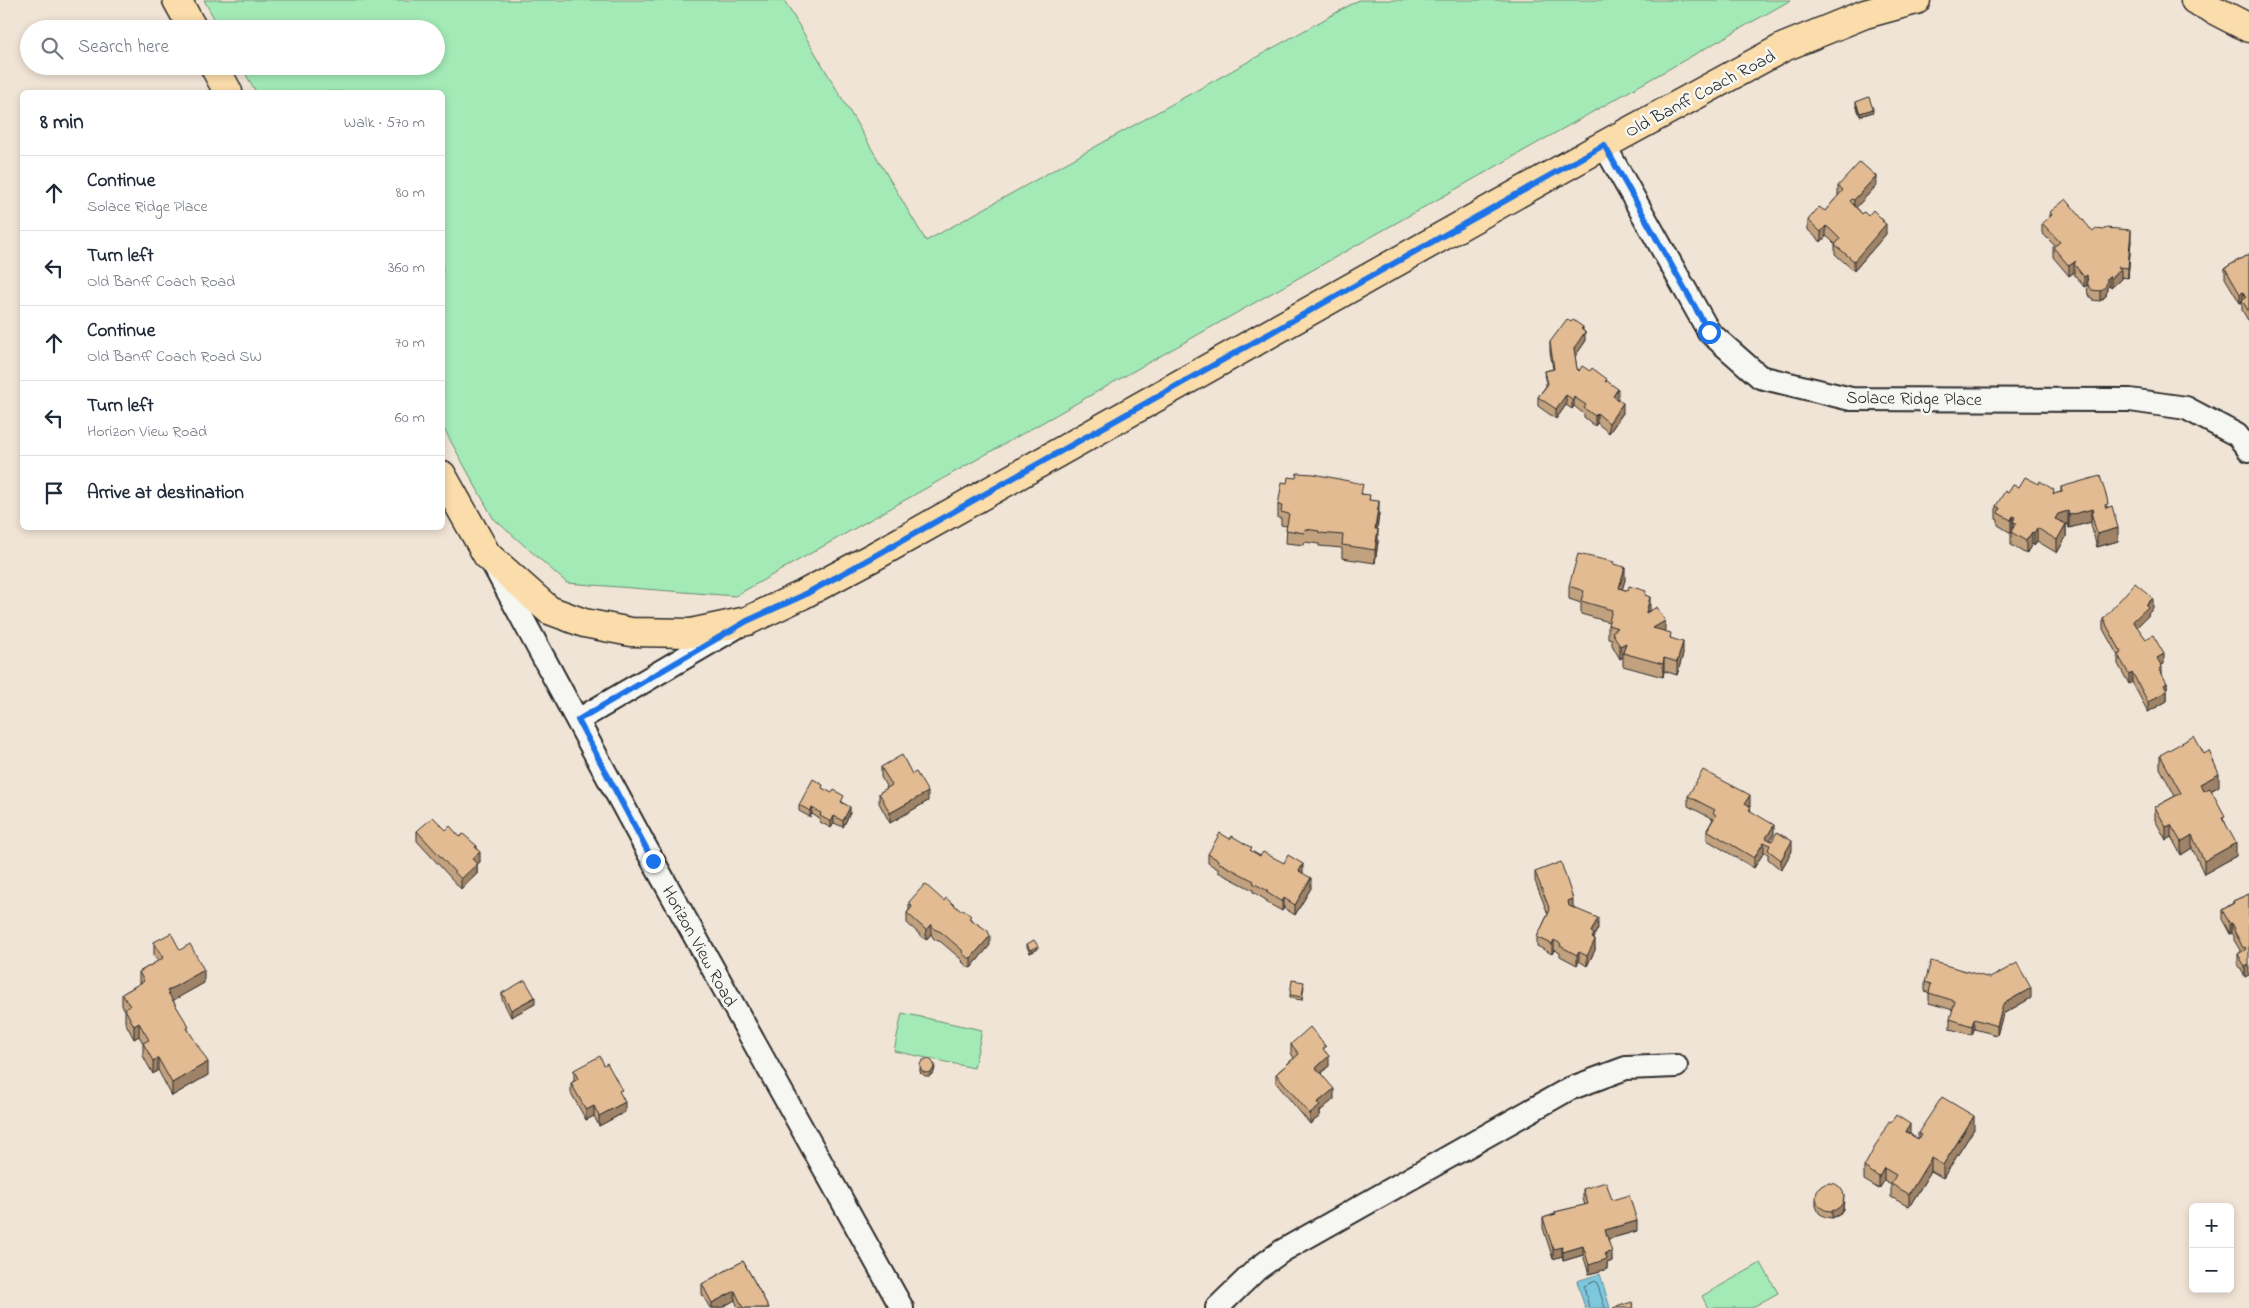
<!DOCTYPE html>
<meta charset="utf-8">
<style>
body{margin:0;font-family:"Indie Flower",sans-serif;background:#f2f2f3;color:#1f2937}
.controls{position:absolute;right:15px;bottom:15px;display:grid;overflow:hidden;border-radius:8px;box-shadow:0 2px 8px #0003}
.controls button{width:45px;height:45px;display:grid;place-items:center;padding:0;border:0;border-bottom:1px solid #e0e1e3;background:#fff;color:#1f2937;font:25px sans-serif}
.stop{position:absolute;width:15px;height:15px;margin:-11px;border:4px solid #1a73e8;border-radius:50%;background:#fff}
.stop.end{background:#1a73e8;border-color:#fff;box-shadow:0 1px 5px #0008}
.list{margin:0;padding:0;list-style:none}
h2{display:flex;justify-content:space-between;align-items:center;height:65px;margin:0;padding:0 20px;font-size:21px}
h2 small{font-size:16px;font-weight:400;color:#747a83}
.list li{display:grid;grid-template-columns:32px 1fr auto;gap:15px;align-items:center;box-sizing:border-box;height:75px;padding:0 20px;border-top:1px solid #e0e1e3}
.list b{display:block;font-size:19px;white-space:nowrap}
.list p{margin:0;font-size:16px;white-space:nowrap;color:#747a83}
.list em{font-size:16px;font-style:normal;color:#747a83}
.icon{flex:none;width:28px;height:28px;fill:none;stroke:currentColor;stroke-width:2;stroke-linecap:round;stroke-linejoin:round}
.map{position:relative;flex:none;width:2249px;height:1308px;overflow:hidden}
.search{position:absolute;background:#fff;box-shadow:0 2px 8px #0003;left:20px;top:20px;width:425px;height:55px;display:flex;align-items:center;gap:12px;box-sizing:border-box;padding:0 18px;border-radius:28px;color:#747a83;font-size:19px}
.panel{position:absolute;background:#fff;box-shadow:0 2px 8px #0003;left:20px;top:90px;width:425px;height:440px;border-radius:8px}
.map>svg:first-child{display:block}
.green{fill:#a3eab7;stroke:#678a71}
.water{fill:#7ec8de;stroke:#5d8996}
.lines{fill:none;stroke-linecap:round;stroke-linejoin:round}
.shore{stroke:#4c6a73;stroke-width:1}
.minor-casing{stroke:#2b2b2b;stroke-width:26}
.major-casing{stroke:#2b2b2b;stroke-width:31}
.minor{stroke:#f6f6f2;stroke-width:22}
.major{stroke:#fbddab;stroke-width:28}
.wall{fill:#c2a17e;stroke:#2b2b2b}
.shaded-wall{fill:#9e8367;stroke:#2b2b2b}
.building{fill:#e2bb93;stroke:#2b2b2b}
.route{stroke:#1a73e8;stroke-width:6}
.labels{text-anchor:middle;stroke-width:5;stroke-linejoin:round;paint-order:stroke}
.street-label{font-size:18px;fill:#2b2b2b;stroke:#f6f6f2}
</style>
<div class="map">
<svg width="2249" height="1308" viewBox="0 0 2249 1308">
<rect width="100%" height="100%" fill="#f0e4d6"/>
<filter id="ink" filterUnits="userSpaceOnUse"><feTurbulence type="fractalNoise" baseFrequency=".02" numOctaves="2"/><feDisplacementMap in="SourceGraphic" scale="10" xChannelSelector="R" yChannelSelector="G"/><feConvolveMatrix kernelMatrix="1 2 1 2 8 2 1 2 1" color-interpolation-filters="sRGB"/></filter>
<g filter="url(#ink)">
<g class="green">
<polygon points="204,0 784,0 926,241 1359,0 1791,0 735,596 567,583 493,518 443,427 442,92 256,92 241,66 436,66 436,29 220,29"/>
<polygon points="902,1013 982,1030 974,1068 894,1051"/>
<polygon points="1761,1263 1778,1293 1751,1308 1708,1308 1702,1296"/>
</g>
<polygon class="water" points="1600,1274 1610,1308 1585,1308 1577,1281"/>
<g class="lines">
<polyline class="shore" points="1589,1308 1584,1286 1595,1281 1597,1283 1605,1308"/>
<defs>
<g id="minor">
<polyline points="1604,145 1709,332 1760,377 1851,399 2130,400 2186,408 2237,435 2249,450"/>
<polyline points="493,564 653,861 902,1308"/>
<polyline points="578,720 735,628"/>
<polyline points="1217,1308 1257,1269 1282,1251 1569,1089 1626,1068 1676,1066"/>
</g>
<g id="major">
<polyline points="177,0 193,29"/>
<polyline points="2195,0 2249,28"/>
<polyline points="214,66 228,92"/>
<polyline points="442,475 487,555 549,610 584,623 631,632 691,633 747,621 802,595 873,557 1604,145 1784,47 1865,14 1916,0"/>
</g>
</defs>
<use href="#minor" class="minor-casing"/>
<use href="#major" class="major-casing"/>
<use href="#minor" class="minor"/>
<use href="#major" class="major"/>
</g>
<g class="wall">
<polygon points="1856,102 1873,112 1860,116 1856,105"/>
<polygon points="1838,186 1876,186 1856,207 1862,214 1883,222 1886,234 1854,271 1835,254 1835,244 1830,239 1826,236 1821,242 1808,230 1808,220 1825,211 1838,196"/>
<polygon points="2050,212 2093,232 2131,240 2128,278 2121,277 2121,279 2111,288 2109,286 2107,288 2106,296 2100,301 2092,300 2088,295 2087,285 2084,287 2074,274 2074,272 2069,276 2053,257 2053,247 2055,246 2042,233 2042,223 2050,217"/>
<polygon points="2249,254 2249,322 2242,310 2242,302 2240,303 2225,278 2225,268"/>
<polygon points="1583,330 1585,342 1575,356 1577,369 1607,381 1618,399 1623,413 1609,433 1597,423 1595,426 1584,417 1584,414 1574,406 1572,409 1566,405 1556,419 1538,406 1538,397 1546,386 1545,371 1553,369 1550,352 1550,342"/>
<polygon points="1287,483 1363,494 1370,500 1379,514 1377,529 1378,542 1375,563 1342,558 1342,548 1319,546 1319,544 1305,542 1304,545 1286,543 1287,526 1281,525 1281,518 1278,518 1278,505"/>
<polygon points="2019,487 2054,494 2061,492 2061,487 2108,507 2118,541 2097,547 2091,525 2091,522 2069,528 2068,524 2066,524 2066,537 2057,553 2037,541 2034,546 2032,544 2026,554 2011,545 2011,533 1998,525 1998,520 1996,519 1996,506 2008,493"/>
<polygon points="1614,564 1625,580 1622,589 1646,596 1650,610 1683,654 1677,675 1664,671 1663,677 1623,666 1623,657 1620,659 1612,645 1612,639 1608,638 1608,625 1609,622 1581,614 1581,603 1569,599 1569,586"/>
<polygon points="2153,608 2148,614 2148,616 2137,627 2164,664 2161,665 2162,675 2167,683 2167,701 2148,712 2132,682 2129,684 2118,664 2118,656 2103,629 2103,619"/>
<polygon points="2160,755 2219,786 2211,791 2225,822 2236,856 2204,874 2192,848 2181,855 2171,837 2166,840 2155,820 2155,807 2175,796 2160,768"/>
<polygon points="881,767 928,801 890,823 879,803 879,793 887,788 881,777"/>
<polygon points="823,789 844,803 850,813 843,827 834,823 831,828 820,822 820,819 812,814 810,817 799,811 799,805"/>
<polygon points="1688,796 1750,805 1751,812 1774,834 1770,840 1792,851 1781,870 1768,859 1768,854 1764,852 1754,868 1707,840 1707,830 1713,819 1688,806"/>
<polygon points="446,830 460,837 477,849 480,862 477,864 477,874 461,889 417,841 417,831"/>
<polygon points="1230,839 1260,856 1284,863 1303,873 1311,888 1295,915 1284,908 1282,911 1266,902 1266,900 1253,892 1253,890 1218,872 1218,869 1208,863 1208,854"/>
<polygon points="1535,872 1573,907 1598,928 1594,936 1595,950 1587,966 1579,961 1577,965 1560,956 1560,953 1554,950 1552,954 1537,946 1537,937 1548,914 1535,881"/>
<polygon points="2249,894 2245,977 2238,964 2238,954 2241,952 2234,940 2234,936 2232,933 2230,934 2222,919 2222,910 2233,903 2233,901"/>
<polygon points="944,901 971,919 990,945 971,968 968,967 963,963 962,960 941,942 934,939 931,934 926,940 907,923 907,913 909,910 909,902"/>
<polygon points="154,942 180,950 204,983 173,1000 189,1031 208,1075 172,1096 158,1070 153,1074 143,1056 143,1043 139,1036 134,1039 125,1022 125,1010 122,1006 122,994 139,984 139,972 158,961 154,955"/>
<polygon points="1027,944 1038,949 1030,953 1027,947"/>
<polygon points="1925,982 2031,998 2003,1014 1997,1035 1974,1029 1972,1035 1950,1029 1950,1019 1953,1010 1929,1003 1929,993 1925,991"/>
<polygon points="1304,986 1302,1000 1290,998 1290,995"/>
<polygon points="502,993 535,1004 511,1017 502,999"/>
<polygon points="1291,1044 1326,1052 1329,1066 1321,1073 1334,1099 1320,1111 1320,1116 1310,1124 1276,1083 1276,1074 1294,1058 1291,1053"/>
<polygon points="920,1068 935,1068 934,1072 930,1076 925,1076 920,1072"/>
<polygon points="574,1070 622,1096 625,1112 599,1126 594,1116 586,1120 571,1093 571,1083 574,1081"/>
<polygon points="1974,1129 1943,1178 1931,1171 1909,1207 1891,1197 1891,1185 1884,1181 1879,1189 1864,1180 1864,1167 1910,1134 1918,1139 1918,1133"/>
<polygon points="1583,1189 1612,1200 1637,1231 1608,1239 1612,1261 1607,1263 1607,1269 1589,1274 1583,1255 1563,1261 1562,1256 1553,1259 1543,1228 1543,1218 1555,1214 1555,1212 1585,1205 1583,1199"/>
<polygon points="1816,1199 1844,1201 1843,1209 1839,1215 1832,1218 1825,1217 1819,1213 1816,1206"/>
<polygon points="743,1261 769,1308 738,1308 735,1300 721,1308 710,1308 702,1294 702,1284"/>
</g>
<g class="shaded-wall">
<polygon points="1873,109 1873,112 1860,116 1860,113"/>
<polygon points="1876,176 1876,186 1854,210 1854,200"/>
<polygon points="1883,220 1883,227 1886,224 1886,234 1854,271 1854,261"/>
<polygon points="1826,226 1826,236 1821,242 1821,232"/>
<polygon points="2131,230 2131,240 2128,278 2128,268"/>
<polygon points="2076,261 2074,264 2074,272 2069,276 2069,266"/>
<polygon points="2121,269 2121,279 2111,288 2111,278"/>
<polygon points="2087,275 2087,285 2084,287 2084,277"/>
<polygon points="2109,276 2109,286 2107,288 2106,296 2100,301 2100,291 2107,278"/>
<polygon points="2243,292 2243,301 2242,300 2242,302 2240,303 2240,294"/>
<polygon points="1583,327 1583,336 1585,332 1585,342 1574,358 1574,348"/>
<polygon points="1618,389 1618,399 1613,405 1613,396"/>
<polygon points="1566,395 1566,405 1556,419 1556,409"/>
<polygon points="1574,397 1574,406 1572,409 1572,399"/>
<polygon points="1623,403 1623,413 1609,433 1609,423"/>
<polygon points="1597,413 1597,423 1595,426 1595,416"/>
<polygon points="1379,501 1379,514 1375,542 1375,529"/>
<polygon points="2093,509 2093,520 2091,512 2091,522 2069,528 2069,515"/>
<polygon points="2068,511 2068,524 2058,526 2055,519 2058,514"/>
<polygon points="2013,516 2013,529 2011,533 2011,520"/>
<polygon points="2066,524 2066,537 2057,553 2057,540"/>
<polygon points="2037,528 2037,541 2034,546 2034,533"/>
<polygon points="2118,528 2118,541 2097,547 2097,534"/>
<polygon points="1378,529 1378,542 1375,563 1375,550"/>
<polygon points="2032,532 2032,544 2026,554 2026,541"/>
<polygon points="1625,567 1625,580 1619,601 1619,588"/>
<polygon points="1650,597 1650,610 1646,613"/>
<polygon points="2153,598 2153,608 2148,614 2148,616 2133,631 2133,621"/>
<polygon points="1665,621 1665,634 1653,628"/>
<polygon points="1683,642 1683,654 1677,675 1677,662"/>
<polygon points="1626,643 1623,653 1623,657 1620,659 1620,646"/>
<polygon points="2164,654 2164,664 2157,668 2157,658"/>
<polygon points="1664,658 1664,671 1663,677 1663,664"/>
<polygon points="2162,667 2162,677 2159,669"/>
<polygon points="2132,672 2132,682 2129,684 2129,674"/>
<polygon points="2167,683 2167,701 2148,712 2148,702 2164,685"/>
<polygon points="2219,774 2219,786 2200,797 2200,784"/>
<polygon points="928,792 928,801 890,823 890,813"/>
<polygon points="1750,795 1750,805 1745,813 1745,803"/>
<polygon points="850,807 850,813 843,827 843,821"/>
<polygon points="812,808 812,814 810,817 810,811"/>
<polygon points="834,816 834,823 831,828 831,822"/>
<polygon points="1774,825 1774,834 1768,844 1766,838"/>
<polygon points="2171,825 2171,837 2166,840 2166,827"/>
<polygon points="2192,835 2192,848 2181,855 2181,842"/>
<polygon points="1792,841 1792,851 1781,870 1781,860"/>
<polygon points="1764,842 1764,852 1754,868 1754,858"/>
<polygon points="2236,843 2236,856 2204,874 2204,861"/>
<polygon points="477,846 477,855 480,852 480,862 477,864 477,874 461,889 461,879 472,859 475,847"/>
<polygon points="1303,864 1303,874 1299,871"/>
<polygon points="1311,878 1311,888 1295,915 1295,905"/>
<polygon points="1284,898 1284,908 1282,911 1282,902"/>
<polygon points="1573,899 1573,909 1568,911 1568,901"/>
<polygon points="1598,918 1598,928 1594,936 1594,943 1595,940 1595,950 1587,966 1587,956 1591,932"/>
<polygon points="2232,923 2232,933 2230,934 2230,924"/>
<polygon points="931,924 931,934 926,940 926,930"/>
<polygon points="990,936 990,945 971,968 971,958"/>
<polygon points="1554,940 1554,950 1552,954 1552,944"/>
<polygon points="1038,946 1038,949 1030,953 1030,950"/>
<polygon points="1579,952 1579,961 1577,965 1577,955"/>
<polygon points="2249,965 2249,975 2245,977 2245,967"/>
<polygon points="204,970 204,983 167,1004 167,991"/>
<polygon points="2031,988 2031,998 2003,1014 1997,1035 1997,1026 2003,1004"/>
<polygon points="535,997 535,1004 511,1017 511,1010"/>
<polygon points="1974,1019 1974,1029 1972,1035 1972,1026"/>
<polygon points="139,1023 139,1036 134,1039 134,1026"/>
<polygon points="1329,1056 1329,1066 1316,1077 1316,1068"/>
<polygon points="158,1058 158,1070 153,1074 153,1061"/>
<polygon points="208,1062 208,1075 172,1096 172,1083"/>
<polygon points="935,1064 934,1072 930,1076 930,1073"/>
<polygon points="1334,1089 1334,1099 1320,1111 1320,1116 1310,1124 1310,1114 1317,1103"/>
<polygon points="625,1102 625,1112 599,1126 599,1116"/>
<polygon points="594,1106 594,1116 586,1120 586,1110"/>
<polygon points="1974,1116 1974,1129 1943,1178 1943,1165"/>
<polygon points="1910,1124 1910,1137 1906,1132"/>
<polygon points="1931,1158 1931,1171 1909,1207 1909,1194"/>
<polygon points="1884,1168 1884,1181 1879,1189 1879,1177"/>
<polygon points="1844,1195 1843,1209 1839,1215 1832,1218 1832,1211"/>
<polygon points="1637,1221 1637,1231 1605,1240 1605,1230"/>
<polygon points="1583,1246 1583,1255 1563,1261 1563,1252"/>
<polygon points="1562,1247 1562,1256 1553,1259 1553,1249"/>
<polygon points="1612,1252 1612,1261 1607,1263 1607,1269 1589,1274 1589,1265 1605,1253"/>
<polygon points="735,1291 735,1300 721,1308 712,1308 712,1303"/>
</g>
<g class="building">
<polygon points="1869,97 1873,109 1860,113 1856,102"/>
<polygon points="1860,162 1876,176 1854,200 1852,199 1850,201 1862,214 1864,212 1868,216 1873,210 1883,220 1882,221 1886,224 1854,261 1835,245 1840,239 1830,229 1826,226 1821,232 1808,220 1819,207 1825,211 1843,190 1838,186"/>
<polygon points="2066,199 2093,232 2096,229 2104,230 2105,228 2131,230 2128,268 2118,267 2121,269 2111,278 2109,276 2107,278 2106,286 2100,291 2092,290 2088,285 2087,275 2084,277 2074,264 2076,261 2069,266 2053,247 2060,242 2042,223 2052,215 2050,212"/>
<polygon points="2249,254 2249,312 2242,300 2246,297 2243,292 2240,294 2225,268"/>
<polygon points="1567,319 1571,322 1573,320 1583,327 1581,329 1585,332 1574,348 1577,369 1579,371 1582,366 1590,371 1592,368 1607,379 1605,382 1607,381 1618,389 1613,396 1623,403 1609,423 1597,413 1595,416 1584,408 1586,405 1574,397 1572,399 1566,395 1556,409 1538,397 1548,384 1545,371 1554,369 1550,342"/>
<polygon points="1297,473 1314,474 1363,484 1361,494 1370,495 1369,500 1379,501 1375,529 1378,529 1375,550 1342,545 1343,535 1319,533 1319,531 1305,529 1304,533 1286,530 1289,514 1281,512 1282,506 1278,505 1282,482 1287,483 1288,477 1296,478"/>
<polygon points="2100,476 2107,498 2108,504 2105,505 2106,508 2112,506 2118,528 2097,534 2091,512 2094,512 2093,509 2069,515 2068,511 2058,514 2055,519 2066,524 2057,540 2037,528 2034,533 2032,532 2026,541 2011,532 2016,523 2013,522 2015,517 2013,516 2011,520 1998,513 2000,508 1996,506 2005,491 2008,493 2013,485 2019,487 2025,477 2039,484 2040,481 2054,490 2053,494 2062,492 2061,487"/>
<polygon points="1578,554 1614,562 1613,564 1625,567 1619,588 1628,591 1629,586 1646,591 1645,595 1650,597 1646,613 1657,607 1665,621 1653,628 1671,633 1670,638 1683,642 1677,662 1664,658 1663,664 1623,653 1626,643 1620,646 1612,632 1618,628 1608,625 1612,610 1581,601 1584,591 1569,586"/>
<polygon points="2135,583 2153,598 2146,605 2148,607 2133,621 2146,639 2153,635 2164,654 2157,658 2162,667 2159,669 2167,683 2164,685 2167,691 2148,702 2132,672 2129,674 2118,655 2122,653 2103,619"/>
<polygon points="2194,736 2204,754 2209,751 2219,774 2200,784 2204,791 2210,788 2225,816 2222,817 2236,843 2204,861 2192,835 2181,842 2171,825 2166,827 2155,807 2181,793 2160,755"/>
<polygon points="902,755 912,774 916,772 928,792 890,813 879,793 892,785 881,767"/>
<polygon points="1703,770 1750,795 1745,803 1751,807 1749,810 1774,825 1766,838 1772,841 1777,832 1792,841 1781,860 1768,850 1770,845 1764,842 1754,858 1707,830 1716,815 1713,813 1715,810 1688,796"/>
<polygon points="813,779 823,785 822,788 832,793 834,790 844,796 841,802 850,807 843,821 834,816 831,822 820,816 821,813 812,808 810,811 799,805"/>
<polygon points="433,817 446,830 450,826 460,837 463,834 477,846 475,847 480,852 472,859 477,864 461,879 417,831"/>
<polygon points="1220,833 1230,839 1232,836 1252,848 1250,850 1260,856 1263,852 1284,863 1288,855 1303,864 1299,871 1311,878 1295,905 1284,898 1282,902 1266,892 1268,890 1266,890 1253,883 1254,881 1218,862 1218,860 1208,854"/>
<polygon points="1561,862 1573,899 1568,901 1569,906 1598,918 1591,932 1594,934 1592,938 1595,940 1587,956 1579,952 1577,955 1560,946 1561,944 1554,940 1552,944 1537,937 1550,910 1535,872"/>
<polygon points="925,884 944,901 946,898 961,911 963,909 971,916 969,918 988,931 990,936 971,958 968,958 963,954 962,950 941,932 934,929 931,924 926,930 907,913 912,907 909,902"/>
<polygon points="2249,894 2249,965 2245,967 2238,954 2246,949 2245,947 2243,948 2234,930 2235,929 2232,923 2230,924 2222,910 2234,903 2233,901"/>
<polygon points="171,933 180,950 190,944 204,970 167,991 189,1027 187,1028 208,1062 172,1083 158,1058 153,1061 143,1043 149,1040 139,1023 134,1026 125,1009 130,1006 122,994 144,981 139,972 163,958 154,942"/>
<polygon points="1034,940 1038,946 1030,950 1027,944"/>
<polygon points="1931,961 1990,978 2017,963 2031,988 2003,1004 1997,1026 1974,1019 1972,1026 1950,1019 1955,1001 1929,993 1931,984 1925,982"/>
<polygon points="525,980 535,997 511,1010 502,993"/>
<polygon points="1292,980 1304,982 1302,997 1290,995"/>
<polygon points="1310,1027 1326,1047 1323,1049 1329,1056 1316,1068 1334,1089 1317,1103 1320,1106 1310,1114 1276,1074 1299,1054 1291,1044"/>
<polygon points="600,1056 604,1065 607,1063 622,1090 619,1091 625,1102 599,1116 594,1106 586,1110 571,1083 578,1079 574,1070"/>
<circle cx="927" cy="1066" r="7"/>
<polygon points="1942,1097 1974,1116 1943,1165 1931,1158 1909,1194 1891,1184 1896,1175 1884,1168 1879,1177 1864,1167 1889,1121 1891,1122 1896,1115 1910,1124 1906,1132 1918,1139 1921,1135 1918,1133"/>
<polygon points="1606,1182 1612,1200 1629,1195 1637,1221 1605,1230 1612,1252 1605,1253 1607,1259 1589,1265 1583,1246 1563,1252 1562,1247 1553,1249 1543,1218 1556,1214 1555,1212 1588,1204 1583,1189"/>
<circle cx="1830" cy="1197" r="14"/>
<polygon points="743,1261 769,1308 743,1308 735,1291 712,1303 702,1284"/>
<polygon points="1632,1302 1634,1308 1613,1308"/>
</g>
</g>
<g class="lines" filter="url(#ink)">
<polyline class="route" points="653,861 578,720 747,621 802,596 873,557 1604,145 1709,332"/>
</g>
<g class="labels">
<g class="street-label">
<text transform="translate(1700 93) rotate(-28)" y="6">Old Banff Coach Road</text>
<text transform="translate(1914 398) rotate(1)" y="6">Solace Ridge Place</text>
<text transform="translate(700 946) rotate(61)" y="6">Horizon View Road</text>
</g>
</g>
</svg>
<div class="controls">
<button>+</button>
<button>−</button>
</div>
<div class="stop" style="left:1709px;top:332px"></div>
<div class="stop end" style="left:653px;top:861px"></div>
<div class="search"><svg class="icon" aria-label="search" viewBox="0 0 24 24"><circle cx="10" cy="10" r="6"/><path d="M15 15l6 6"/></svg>Search here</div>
<section class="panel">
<h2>8 min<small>Walk · 570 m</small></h2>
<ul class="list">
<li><svg class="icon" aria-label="ahead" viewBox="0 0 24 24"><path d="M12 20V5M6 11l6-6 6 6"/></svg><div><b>Continue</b><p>Solace Ridge Place</p></div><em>80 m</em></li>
<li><svg class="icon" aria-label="left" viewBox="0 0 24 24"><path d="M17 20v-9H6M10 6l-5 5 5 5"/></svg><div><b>Turn left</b><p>Old Banff Coach Road</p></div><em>360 m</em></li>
<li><svg class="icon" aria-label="ahead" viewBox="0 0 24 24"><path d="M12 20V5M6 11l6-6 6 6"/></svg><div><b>Continue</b><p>Old Banff Coach Road SW</p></div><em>70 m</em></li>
<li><svg class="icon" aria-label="left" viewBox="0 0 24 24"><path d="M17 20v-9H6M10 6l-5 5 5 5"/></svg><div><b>Turn left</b><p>Horizon View Road</p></div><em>60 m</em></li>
<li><svg class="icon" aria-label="arrive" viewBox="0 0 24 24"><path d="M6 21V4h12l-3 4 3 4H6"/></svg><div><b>Arrive at destination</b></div></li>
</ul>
</section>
</div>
